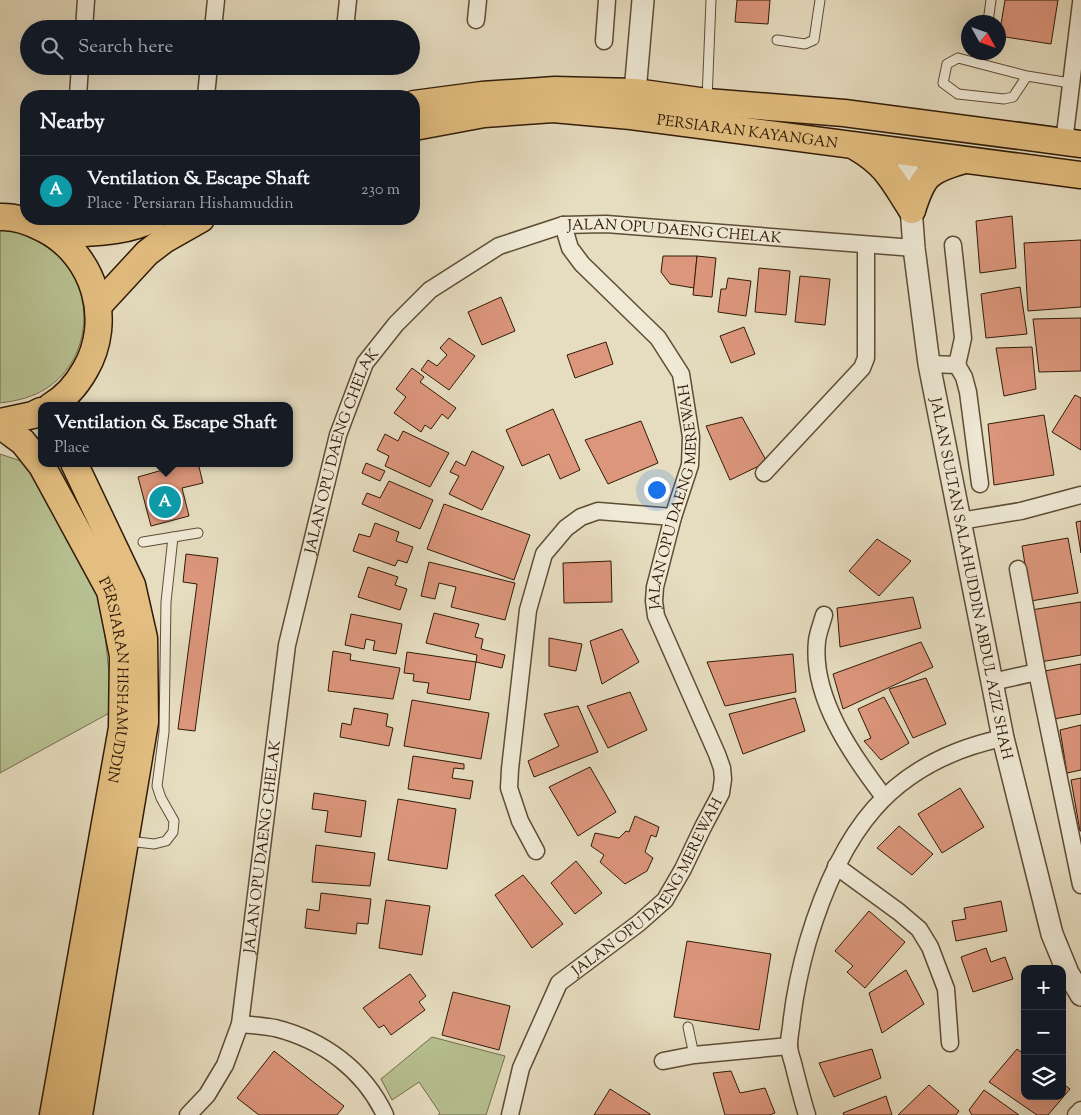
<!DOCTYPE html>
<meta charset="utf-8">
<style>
body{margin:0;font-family:"Sorts Mill Goudy",serif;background:#20242c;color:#f1f3f6}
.controls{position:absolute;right:15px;bottom:15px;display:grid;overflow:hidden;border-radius:10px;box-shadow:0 5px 20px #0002}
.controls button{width:45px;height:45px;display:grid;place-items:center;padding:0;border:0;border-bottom:1px solid #363941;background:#171b24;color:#f1f3f6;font:25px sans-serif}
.compass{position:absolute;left:961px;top:15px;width:45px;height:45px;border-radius:50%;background:#171b24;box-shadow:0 5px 20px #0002;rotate:130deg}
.you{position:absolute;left:656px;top:489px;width:18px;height:18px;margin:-12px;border:4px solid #fff;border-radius:50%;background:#1a73e8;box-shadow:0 0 0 8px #1a73e833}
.badge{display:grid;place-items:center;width:32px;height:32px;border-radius:50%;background:#8c9099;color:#fff;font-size:16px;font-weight:700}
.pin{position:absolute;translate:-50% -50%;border:2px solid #fff;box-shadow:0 1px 5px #0006}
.popup{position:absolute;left:38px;top:402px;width:255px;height:65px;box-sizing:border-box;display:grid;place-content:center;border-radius:10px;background:#171b24;filter:drop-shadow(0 1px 4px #0005);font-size:16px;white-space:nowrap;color:#9ea1a6}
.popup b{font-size:19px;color:#f1f3f6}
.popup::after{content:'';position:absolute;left:50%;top:100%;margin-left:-10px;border:10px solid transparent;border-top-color:#171b24}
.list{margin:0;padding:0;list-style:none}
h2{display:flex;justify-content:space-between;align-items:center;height:65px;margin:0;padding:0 20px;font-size:21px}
h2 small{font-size:16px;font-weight:400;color:#9ea1a6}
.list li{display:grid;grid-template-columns:32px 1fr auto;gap:15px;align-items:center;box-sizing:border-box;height:70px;padding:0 20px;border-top:1px solid #363941}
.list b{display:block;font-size:19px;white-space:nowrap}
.list p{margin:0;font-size:16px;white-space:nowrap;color:#9ea1a6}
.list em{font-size:16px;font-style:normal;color:#9ea1a6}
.icon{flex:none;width:28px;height:28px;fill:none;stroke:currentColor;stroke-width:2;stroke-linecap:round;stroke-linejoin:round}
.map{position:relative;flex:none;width:1081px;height:1115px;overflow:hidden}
.search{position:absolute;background:#171b24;box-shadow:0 5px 20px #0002;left:20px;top:20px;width:400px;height:55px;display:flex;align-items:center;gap:12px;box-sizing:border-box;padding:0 18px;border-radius:28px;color:#9ea1a6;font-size:19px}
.panel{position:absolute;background:#171b24;box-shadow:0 5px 20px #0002;left:20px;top:90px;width:400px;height:135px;border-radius:20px}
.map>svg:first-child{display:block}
.green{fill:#b7c091;stroke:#746e4c}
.building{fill:#dc967c;stroke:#301b06}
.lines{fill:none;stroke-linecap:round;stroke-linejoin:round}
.service-casing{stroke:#5e4c34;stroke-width:11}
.minor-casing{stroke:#5e4c34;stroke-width:19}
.tertiary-casing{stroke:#5e4c34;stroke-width:24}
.primary-casing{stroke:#301b06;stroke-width:29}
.service{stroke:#efe9d6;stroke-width:9}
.minor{stroke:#efe9d6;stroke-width:16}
.tertiary{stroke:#efe9d6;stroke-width:21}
.primary{stroke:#e3be80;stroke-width:26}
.labels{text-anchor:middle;stroke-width:4;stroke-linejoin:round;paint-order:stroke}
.street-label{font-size:15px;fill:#301b06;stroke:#efe9d6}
</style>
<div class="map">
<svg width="1081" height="1115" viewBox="0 0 1081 1115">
<rect width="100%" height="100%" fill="#e6ddc0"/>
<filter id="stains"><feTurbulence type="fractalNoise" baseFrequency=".004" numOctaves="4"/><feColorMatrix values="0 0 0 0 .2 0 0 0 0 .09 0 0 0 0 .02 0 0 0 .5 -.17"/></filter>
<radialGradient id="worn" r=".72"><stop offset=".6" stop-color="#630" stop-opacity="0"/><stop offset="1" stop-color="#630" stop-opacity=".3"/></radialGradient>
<g class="green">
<path d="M0 230C23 231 42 239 58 255 96 292 92 358 47 388 33 397 17 401 0 403Z"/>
<polygon points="0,454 21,461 39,478 77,541 102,606 113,711 0,773"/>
<polygon points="432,1037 505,1056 486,1115 438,1115 440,1113 419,1082 392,1100 381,1079"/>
</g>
<g class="building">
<polygon points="737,0 770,0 768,24 735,22"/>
<polygon points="1005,0 1058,0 1051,44 999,36"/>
<polygon points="1012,216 1016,268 980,273 976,221"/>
<polygon points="1081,240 1081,307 1028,311 1024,243"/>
<polygon points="663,256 697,256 694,288 670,284 661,272"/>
<polygon points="697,256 716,258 712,297 693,295"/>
<polygon points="759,268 790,271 786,315 755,312"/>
<polygon points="800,276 830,279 825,325 795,322"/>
<polygon points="728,278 751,281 746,316 718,312 721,289 726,289"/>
<polygon points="1020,287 1027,334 986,338 981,294"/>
<polygon points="501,297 515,331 482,345 468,312"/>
<polygon points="1081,318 1081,371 1039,372 1033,319"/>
<polygon points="744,327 755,354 731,363 720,336"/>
<polygon points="449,338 475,356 449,390 421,370 428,360 437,366 447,355 440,348"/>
<polygon points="606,342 613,364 575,378 567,355"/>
<polygon points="1032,347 1036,389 1004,396 996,348"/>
<polygon points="412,368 424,377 420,382 456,408 448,419 442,414 431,429 425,425 421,432 394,413 406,397 396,389"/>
<polygon points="1075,395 1081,398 1081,450 1052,432"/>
<polygon points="553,409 580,470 560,479 549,454 522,466 506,430"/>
<polygon points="1044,415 1054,475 994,485 988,424"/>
<polygon points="742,417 767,462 730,480 706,426"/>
<polygon points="641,421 658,463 608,484 585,440"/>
<polygon points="403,431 449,453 430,487 385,466 389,456 377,450 385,434 398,441"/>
<polygon points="472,451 504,467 482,510 449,494 459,476 450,472 456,461 465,466"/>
<polygon points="187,463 198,463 203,483 182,488 189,516 151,526 138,477"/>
<polygon points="366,463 385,471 380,481 362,473"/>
<polygon points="389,481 433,500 420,529 362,504 367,493 380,498"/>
<polygon points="444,504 530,535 514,580 427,549"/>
<polygon points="1081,521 1081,553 1076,522"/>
<polygon points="375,523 399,532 396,541 413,547 407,563 398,560 395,566 353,551 359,534 370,537"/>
<polygon points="1068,538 1078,593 1031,601 1022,546"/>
<polygon points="877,539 911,561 879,596 849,571"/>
<polygon points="186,554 218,558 195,731 178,729 197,584 183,582"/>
<polygon points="611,561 612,602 564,603 563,563"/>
<polygon points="429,562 515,583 505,620 451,607 456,587 439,583 435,599 421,596"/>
<polygon points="368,567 398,577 395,585 407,589 400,610 358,597"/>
<polygon points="913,597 921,628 840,647 837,608"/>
<polygon points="1081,602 1081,655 1040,662 1031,610"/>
<polygon points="434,613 479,624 475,637 483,639 481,649 505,655 502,668 476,662 477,655 426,643"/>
<polygon points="351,614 402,624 396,654 373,650 375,641 366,639 364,649 345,645"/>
<polygon points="622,629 639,662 602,684 590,641"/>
<polygon points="549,638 582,644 576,671 549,666"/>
<polygon points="921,642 933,667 843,709 833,674"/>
<polygon points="333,651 351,654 350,660 400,668 393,699 328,691"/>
<polygon points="407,652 476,662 470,700 427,693 429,683 413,681 414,674 404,673"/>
<polygon points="793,654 796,692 725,706 707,662"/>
<polygon points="1081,664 1081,714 1054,719 1045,671"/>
<polygon points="926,678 946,724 913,738 889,689"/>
<polygon points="630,692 647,730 608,748 587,706"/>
<polygon points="884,697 909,743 881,760 864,741 871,738 858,709"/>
<polygon points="795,698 805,731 743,754 729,714"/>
<polygon points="412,700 489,713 481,759 404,746"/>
<polygon points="578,706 598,752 534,777 528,761 559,746 544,714"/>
<polygon points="354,708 388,714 386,726 393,728 389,746 340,737 342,723 351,725"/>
<polygon points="1081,725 1081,770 1067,773 1060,730"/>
<polygon points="413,756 464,764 464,769 454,768 452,778 473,781 470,799 408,789"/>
<polygon points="590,767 616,812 578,836 549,787"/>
<polygon points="1081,778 1081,831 1080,831 1071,780"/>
<polygon points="960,788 984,827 942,853 918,814"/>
<polygon points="314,793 366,801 361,837 325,832 328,811 312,809"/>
<polygon points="398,799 456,809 447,869 388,860"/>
<polygon points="635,816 659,827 656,837 651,835 645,852 653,858 647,871 625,884 600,862 604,855 591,846 595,833 619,838 626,831 629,832"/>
<polygon points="899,826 933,854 912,875 877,848"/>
<polygon points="316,845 375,853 370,886 312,882"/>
<polygon points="576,861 602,893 575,914 551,883"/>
<polygon points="523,875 563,924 532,948 495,895"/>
<polygon points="321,893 371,899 368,924 357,923 356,934 305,928 307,909 319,911"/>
<polygon points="386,900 430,906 422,955 379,948"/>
<polygon points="1001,901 1007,931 956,941 952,921 966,919 964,908"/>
<polygon points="869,911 905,942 865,988 847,972 853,966 835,951"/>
<polygon points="687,941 771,954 759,1030 674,1017"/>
<polygon points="986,948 991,962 1005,957 1013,979 973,992 961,957"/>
<polygon points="906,970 924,1004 882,1033 869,993"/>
<polygon points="410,974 426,996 419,1002 425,1010 391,1035 384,1025 379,1028 363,1008"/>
<polygon points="453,992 510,1006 499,1050 442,1035"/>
<polygon points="872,1049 881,1078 834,1097 819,1063"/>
<polygon points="1017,1049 1025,1055 1025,1096 1062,1096 1062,1083 1070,1089 1048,1115 1037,1115 989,1082"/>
<polygon points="274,1051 344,1106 337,1115 259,1115 237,1098"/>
<polygon points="731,1071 740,1093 765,1088 775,1113 769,1115 725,1115 713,1073"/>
<polygon points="929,1085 959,1111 956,1115 898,1115"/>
<polygon points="610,1089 650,1114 650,1115 594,1115"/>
<polygon points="984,1090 1019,1115 972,1115 969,1110"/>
<polygon points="886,1096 892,1115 844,1115 843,1113"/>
</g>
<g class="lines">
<defs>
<g id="service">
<polyline points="988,22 991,0"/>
<polyline points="777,40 805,44 814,40 820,0"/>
<polyline points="1027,76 1013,97 1004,99 958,94 943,83 947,64 958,58 1027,76 1070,83"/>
<polyline points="707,100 711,0"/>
<polyline points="143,542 198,533"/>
<polyline points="128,841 154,844 166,841 173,832 174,821 161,798 157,786 164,732 166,602 173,537"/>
<polyline points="688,1027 694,1055"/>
</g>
<g id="minor">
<polyline points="476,20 478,0"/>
<polyline points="84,29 86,0"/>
<polyline points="213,29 216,0"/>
<polyline points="345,29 348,0"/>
<polyline points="604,41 607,0"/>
<polyline points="78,96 80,66"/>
<polyline points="206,96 209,66"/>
<polyline points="1064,142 1081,3"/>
<polyline points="929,364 957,365 963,338 953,245"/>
<polyline points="957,365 964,377 968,392 980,484"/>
<polyline points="764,473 862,368 866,358 866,245"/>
<polyline points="960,521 1021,511 1081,495"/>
<polyline points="1018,569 1037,672 1081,885"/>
<path d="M824 615C822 623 818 632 817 641 811 697 852 755 884 797"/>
<polyline points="992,682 1037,672"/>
<polyline points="536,851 520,821 509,788 510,769 528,610 544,554 566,528 581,517 598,511 673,517"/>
<polyline points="836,866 899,912 919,929 930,947 946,989 950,1043"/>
<path d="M240 1024C252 1025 263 1026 275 1028 323 1040 364 1070 385 1115"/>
<polyline points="663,1061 694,1055 789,1046"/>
<path id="s1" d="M188 1115 207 1095 225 1065 240 1024 287 645 338 435 365 363 396 324 430 290 499 246 563 225 606 224 914 248"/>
<path id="s2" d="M510 1115 521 1068 559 983 639 923 665 900 683 869 703 827 721 793 723 779 722 768 717 754 656 616 654 601 655 587 673 517 690 465 691 437 681 374 658 338 582 264 570 248 563 225"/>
<path d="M807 1115C802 1099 798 1083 794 1067 793 1061 789 1053 789 1045 789 1039 790 1033 791 1027 794 997 800 969 808 941 840 834 888 762 1003 738"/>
<polyline points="1076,1115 1081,1110"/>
</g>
<g id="tertiary">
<polyline points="635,92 643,0"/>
<path id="s3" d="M907 153 914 248 929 364 992 682 1003 738 1052 934 1068 973 1081 995"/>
</g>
<g id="primary">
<polyline points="414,104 482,95 555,90 635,92 707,102 844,113 1081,144"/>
<path id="s4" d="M414 127 484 114 553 109 631 116 1081 175"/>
<path d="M856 147C887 165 893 181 912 210"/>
<path d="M912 210C923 176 927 171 961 161"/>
<path d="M0 217C15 216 31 222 44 229 95 255 114 321 85 370 77 384 65 398 51 406"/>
<path d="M56 235C88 232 123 234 152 219"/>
<polyline points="99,305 147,253 164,240 201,219"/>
<polyline points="0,422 33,415 41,411"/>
<path id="s5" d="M0 425 23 442 42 466 110 591 123 656 122 728 53 1115"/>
<polyline points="74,463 132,585 144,638 145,722 79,1115"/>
</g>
</defs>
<use href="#service" class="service-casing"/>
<use href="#minor" class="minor-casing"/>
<use href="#tertiary" class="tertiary-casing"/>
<use href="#primary" class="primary-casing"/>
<use href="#service" class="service"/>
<use href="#minor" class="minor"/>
<use href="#tertiary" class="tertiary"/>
<use href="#primary" class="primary"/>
</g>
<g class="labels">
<g class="street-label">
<text dy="5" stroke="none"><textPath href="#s4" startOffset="336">PERSIARAN KAYANGAN</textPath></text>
<text dy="5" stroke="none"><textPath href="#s1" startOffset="1140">JALAN OPU DAENG CHELAK</textPath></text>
<text dy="5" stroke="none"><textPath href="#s1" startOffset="690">JALAN OPU DAENG CHELAK</textPath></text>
<text dy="5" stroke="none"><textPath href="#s2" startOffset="710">JALAN OPU DAENG MEREWAH</textPath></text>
<text dy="5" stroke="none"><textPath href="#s3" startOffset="431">JALAN SULTAN SALAHUDDIN ABDUL AZIZ SHAH</textPath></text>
<text dy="5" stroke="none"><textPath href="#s5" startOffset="291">PERSIARAN HISHAMUDDIN</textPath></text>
<text dy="5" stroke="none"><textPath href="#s1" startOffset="285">JALAN OPU DAENG CHELAK</textPath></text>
<text dy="5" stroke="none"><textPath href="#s2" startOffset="275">JALAN OPU DAENG MEREWAH</textPath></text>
</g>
</g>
<rect width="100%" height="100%" filter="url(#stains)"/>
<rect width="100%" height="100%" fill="url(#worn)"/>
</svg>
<div class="controls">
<button>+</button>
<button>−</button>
<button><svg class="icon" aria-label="layers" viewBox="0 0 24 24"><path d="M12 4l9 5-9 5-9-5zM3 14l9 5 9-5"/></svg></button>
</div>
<svg class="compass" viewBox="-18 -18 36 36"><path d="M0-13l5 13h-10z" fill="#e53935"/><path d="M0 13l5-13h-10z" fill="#9ea1a6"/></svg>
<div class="you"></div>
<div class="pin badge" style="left:165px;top:502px;background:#0f9aa8">A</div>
<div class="popup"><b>Ventilation &amp; Escape Shaft</b>Place</div>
<div class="search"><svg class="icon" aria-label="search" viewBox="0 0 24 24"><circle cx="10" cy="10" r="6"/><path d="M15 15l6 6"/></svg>Search here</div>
<section class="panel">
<h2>Nearby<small></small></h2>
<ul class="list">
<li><span class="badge" style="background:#0f9aa8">A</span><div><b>Ventilation &amp; Escape Shaft</b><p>Place · Persiaran Hishamuddin</p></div><em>230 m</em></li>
</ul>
</section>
</div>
